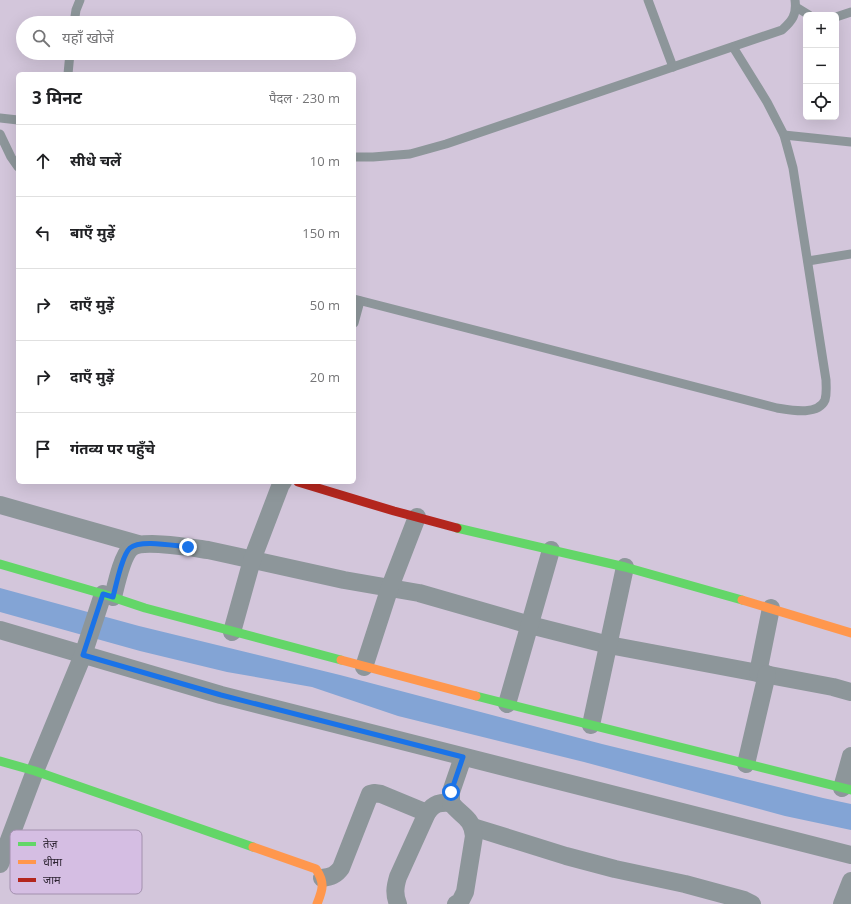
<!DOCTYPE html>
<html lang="hi">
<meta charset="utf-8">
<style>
body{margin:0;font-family:"Open Sans","Noto Sans Devanagari",sans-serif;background:#f2f2f2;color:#202124}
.controls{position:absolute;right:12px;top:12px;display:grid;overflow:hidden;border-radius:6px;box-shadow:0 4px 16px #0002}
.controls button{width:36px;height:36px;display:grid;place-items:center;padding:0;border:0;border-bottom:1px solid #e0e0e0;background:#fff;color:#202124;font:20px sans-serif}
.stop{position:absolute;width:12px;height:12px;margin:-9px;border:3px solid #1a73e8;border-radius:50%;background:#fff}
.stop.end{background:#1a73e8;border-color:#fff;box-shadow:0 1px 4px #0008}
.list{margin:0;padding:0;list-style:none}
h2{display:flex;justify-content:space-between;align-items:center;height:52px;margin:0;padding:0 16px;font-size:17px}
h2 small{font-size:13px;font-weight:400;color:#757577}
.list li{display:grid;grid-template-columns:26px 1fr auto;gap:12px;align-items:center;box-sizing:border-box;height:72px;padding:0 16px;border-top:1px solid #e0e0e0}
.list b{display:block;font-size:15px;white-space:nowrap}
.list em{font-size:13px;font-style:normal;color:#757577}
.icon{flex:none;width:22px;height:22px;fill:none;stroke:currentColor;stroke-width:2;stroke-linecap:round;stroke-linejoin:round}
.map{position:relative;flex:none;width:851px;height:904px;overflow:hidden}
.search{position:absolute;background:#fff;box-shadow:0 4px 16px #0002;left:16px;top:16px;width:340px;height:44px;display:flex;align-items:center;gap:10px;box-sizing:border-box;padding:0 14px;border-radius:22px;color:#757577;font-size:15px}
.panel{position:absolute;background:#fff;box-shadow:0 4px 16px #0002;left:16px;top:72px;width:340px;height:412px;border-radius:6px}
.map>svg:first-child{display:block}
.water{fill:#83a4d5}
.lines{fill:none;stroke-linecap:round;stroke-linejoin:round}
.lane{stroke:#8d969a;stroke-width:9}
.street{stroke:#8d969a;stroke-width:18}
.fast{stroke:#63d668;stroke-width:9}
.slow{stroke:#ff974d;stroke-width:9}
.jam{stroke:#b3261e;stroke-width:9}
.route{stroke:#1a73e8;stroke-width:5}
.key{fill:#d5bee3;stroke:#a390ae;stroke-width:1}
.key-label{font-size:11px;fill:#2e2533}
</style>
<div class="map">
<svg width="851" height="904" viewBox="0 0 851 904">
<rect width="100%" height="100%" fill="#d3c6db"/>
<polygon class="water" points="0,588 139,626 340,675 602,744 823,798 851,804 851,830 785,816 584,762 398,716 312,687 227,672 140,651 0,612"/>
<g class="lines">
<g class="lane">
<polyline points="648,0 673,67"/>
<polyline points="796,7 809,15"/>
<polyline points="836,17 851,12"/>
<polyline points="74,23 76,10 80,0"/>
<polyline points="68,74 70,53"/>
<polyline points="0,118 18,120"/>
<polyline points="0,134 11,157 18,167"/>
<polyline points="784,135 851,142"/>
<path d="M354 157H373L410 154 446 144 782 30C792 21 797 15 795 0"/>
<polyline points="808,261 851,254"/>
<path d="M354 299 777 408C790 410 818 416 825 400 827 393 826 387 826 380L793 168 784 135 767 102 733 47"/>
<polyline points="354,323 360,301"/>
</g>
<g class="street">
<polyline points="0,505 138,544"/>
<path d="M113 597C116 585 122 556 131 548 142 539 193 548 208 550L344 580 419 593 530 625 609 645 833 687 851 692"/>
<polyline points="0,630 221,695 851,855"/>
<polyline points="232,632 252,560 281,484 283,482"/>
<polyline points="364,667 390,587 417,517"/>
<polyline points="758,673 771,608"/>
<polyline points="507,704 551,550"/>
<polyline points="591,725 625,567"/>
<polyline points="746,764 767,674"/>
<polyline points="842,788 851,756"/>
<polyline points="473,827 566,856 615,869 685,884 744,900 752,904"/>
<polyline points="0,864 35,771 83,655 103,594"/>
<path d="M322 878C331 877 336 875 341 868L370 794 374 793 381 794 427 813"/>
<path d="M398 904C394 894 395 887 398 877L427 813C434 803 440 802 451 803"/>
<path d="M456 904 460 902 465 892 474 836C472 817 462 817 451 803V792L463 757"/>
<polyline points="842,904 851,881"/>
</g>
<g class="fast">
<polyline points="457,528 625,567 742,600"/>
<polyline points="0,564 103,594 145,608 341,660"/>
<polyline points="476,696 851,790"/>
<polyline points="0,761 35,771 253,847"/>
</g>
<g class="slow">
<polyline points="742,600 851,633"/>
<polyline points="341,660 476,696"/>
<path d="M253 847 316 869C325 883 323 889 317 904"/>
</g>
<polyline class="jam" points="298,482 394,511 457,528"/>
</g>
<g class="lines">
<path class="route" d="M188 547C175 546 140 539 130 548 122 555 116 586 113 597L103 594 83 655 221 695 463 757 451 792"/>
</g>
<rect x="10" y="830" width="132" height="64" rx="6" class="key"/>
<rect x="18" y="842" width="18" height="4" fill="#63d668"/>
<rect x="18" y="860" width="18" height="4" fill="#ff974d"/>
<rect x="18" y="878" width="18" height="4" fill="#b3261e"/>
<g class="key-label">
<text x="43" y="848">तेज़</text>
<text x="43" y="866">धीमा</text>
<text x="43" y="884">जाम</text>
</g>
</svg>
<div class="controls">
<button>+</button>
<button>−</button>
<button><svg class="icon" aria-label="locate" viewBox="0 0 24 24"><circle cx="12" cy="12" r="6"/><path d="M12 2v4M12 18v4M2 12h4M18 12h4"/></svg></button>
</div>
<div class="stop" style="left:451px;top:792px"></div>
<div class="stop end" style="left:188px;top:547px"></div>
<div class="search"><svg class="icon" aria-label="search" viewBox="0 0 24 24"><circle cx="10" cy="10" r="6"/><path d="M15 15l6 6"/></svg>यहाँ खोजें</div>
<section class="panel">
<h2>3 मिनट<small>पैदल · 230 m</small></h2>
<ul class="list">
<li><svg class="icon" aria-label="ahead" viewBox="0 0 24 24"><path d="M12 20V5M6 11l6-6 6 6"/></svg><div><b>सीधे चलें</b></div><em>10 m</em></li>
<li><svg class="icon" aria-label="left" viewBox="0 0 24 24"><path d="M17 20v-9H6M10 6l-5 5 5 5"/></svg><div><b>बाएँ मुड़ें</b></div><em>150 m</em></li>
<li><svg class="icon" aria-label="right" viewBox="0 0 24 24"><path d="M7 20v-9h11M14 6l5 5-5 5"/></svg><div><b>दाएँ मुड़ें</b></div><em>50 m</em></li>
<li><svg class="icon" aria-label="right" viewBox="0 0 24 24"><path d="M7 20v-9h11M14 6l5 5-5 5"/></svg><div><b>दाएँ मुड़ें</b></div><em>20 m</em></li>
<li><svg class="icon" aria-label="arrive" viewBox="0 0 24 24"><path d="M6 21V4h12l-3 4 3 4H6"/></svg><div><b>गंतव्य पर पहुँचे</b></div></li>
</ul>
</section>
</div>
